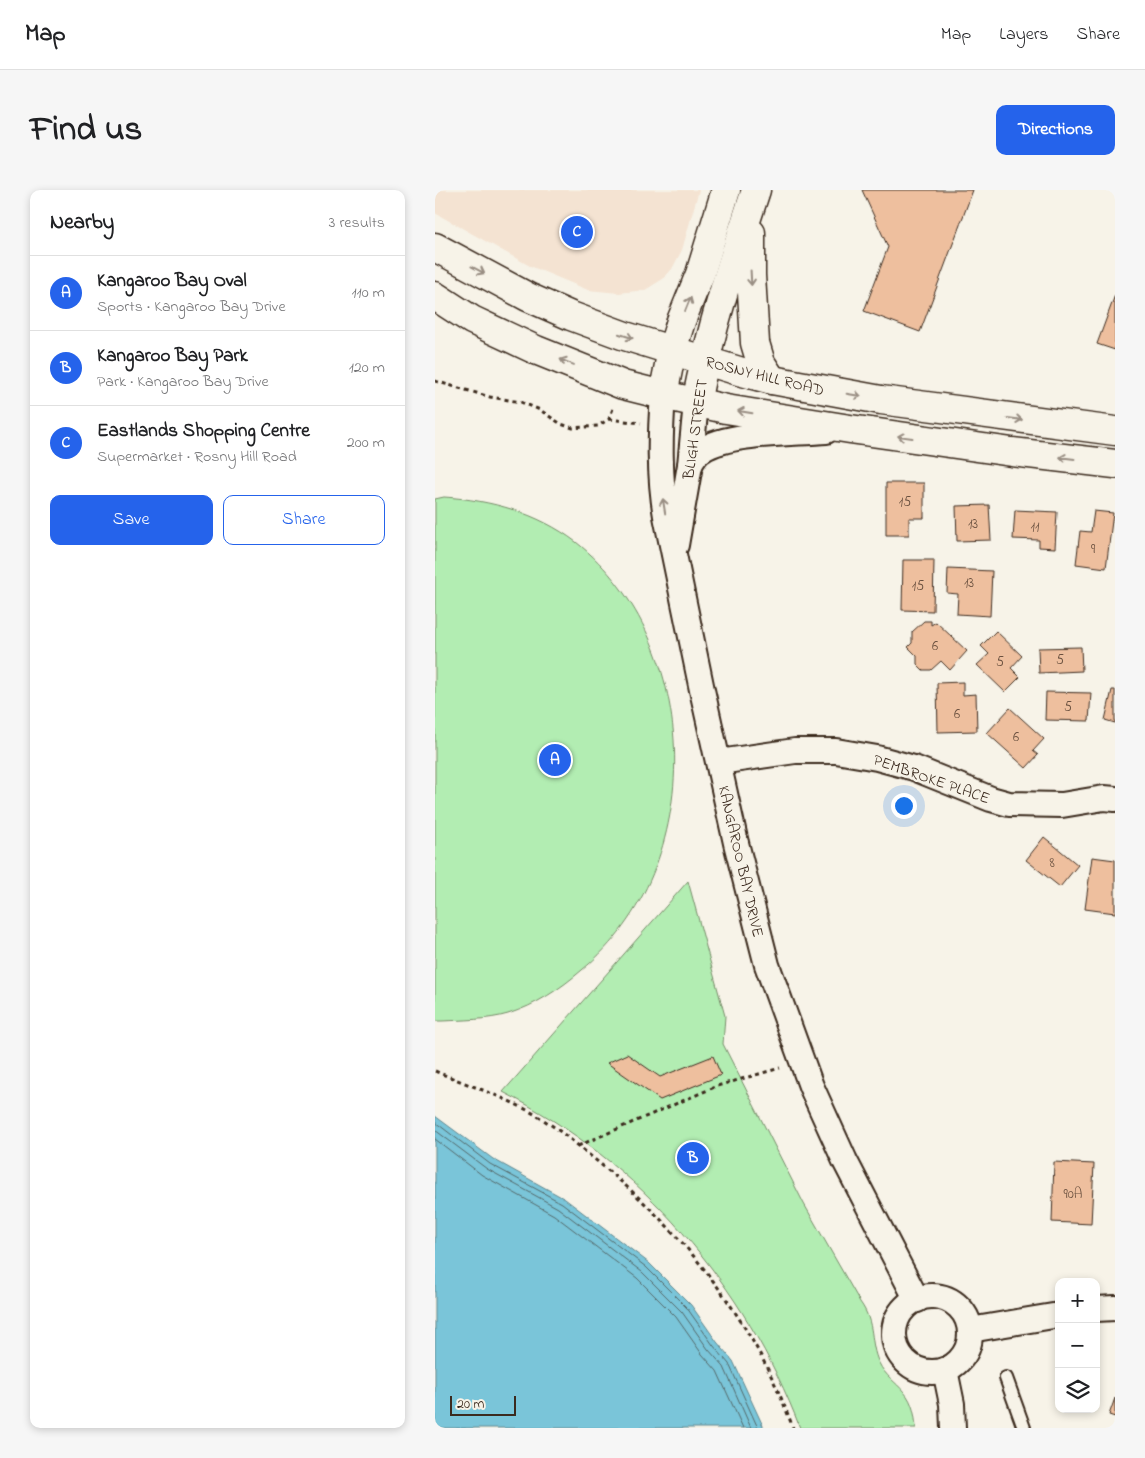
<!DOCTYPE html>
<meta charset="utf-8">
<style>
body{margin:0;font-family:"Indie Flower",sans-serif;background:#f6f6f6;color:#202124}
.controls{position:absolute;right:15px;bottom:15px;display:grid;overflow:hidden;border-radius:10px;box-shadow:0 2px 8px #0003}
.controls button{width:45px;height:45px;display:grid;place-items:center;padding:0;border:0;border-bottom:1px solid #e0e0e0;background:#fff;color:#202124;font:25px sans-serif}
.scale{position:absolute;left:15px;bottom:12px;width:66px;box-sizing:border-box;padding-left:5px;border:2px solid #3b2a1e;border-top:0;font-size:14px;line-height:18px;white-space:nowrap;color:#3b2a1e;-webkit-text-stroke:4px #f7f3e8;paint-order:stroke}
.you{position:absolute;left:468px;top:615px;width:18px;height:18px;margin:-12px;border:4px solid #fff;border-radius:50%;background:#1a73e8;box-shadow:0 0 0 8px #1a73e833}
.badge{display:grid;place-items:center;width:32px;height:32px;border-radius:50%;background:#2563eb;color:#fff;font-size:16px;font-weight:700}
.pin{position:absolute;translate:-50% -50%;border:2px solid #fff;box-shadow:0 1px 5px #0006}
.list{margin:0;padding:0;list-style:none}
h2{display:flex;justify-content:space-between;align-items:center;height:65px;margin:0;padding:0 20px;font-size:21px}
h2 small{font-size:16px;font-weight:400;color:#757577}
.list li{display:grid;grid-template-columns:32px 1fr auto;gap:15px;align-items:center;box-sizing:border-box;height:75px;padding:0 20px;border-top:1px solid #e0e0e0}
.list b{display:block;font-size:19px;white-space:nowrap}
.list p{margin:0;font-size:16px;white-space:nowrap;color:#757577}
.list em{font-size:16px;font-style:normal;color:#757577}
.actions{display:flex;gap:10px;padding:15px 20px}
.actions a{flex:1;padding:11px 0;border:1px solid #2563eb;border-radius:10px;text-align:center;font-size:18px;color:#2563eb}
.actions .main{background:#2563eb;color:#fff}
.icon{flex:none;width:28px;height:28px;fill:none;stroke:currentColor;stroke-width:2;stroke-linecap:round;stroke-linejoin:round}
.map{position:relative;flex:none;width:680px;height:1238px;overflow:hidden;border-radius:10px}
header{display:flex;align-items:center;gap:30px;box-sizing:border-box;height:70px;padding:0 25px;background:#fff;border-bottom:1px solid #e0e0e0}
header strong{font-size:24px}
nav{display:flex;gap:28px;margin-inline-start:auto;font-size:18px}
.intro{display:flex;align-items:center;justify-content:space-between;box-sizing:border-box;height:120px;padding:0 30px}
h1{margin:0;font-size:35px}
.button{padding:12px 22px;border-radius:10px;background:#2563eb;color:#fff;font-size:18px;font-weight:700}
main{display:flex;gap:30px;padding:0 30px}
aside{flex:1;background:#fff;border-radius:10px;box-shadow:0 2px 8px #0003}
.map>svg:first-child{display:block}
.built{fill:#f4e3d2}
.green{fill:#b2edb2;stroke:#768c68}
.water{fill:#7ac5d9;stroke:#61878e}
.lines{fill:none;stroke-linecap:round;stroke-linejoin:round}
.shore{stroke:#546869;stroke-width:1}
.building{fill:#eebf9e;stroke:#3b2a1e}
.lane-casing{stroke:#3b2a1e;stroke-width:16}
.street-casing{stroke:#3b2a1e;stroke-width:28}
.secondary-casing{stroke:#3b2a1e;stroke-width:31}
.path{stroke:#3b2a1e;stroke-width:3;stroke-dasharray:4 4;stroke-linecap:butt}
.lane{stroke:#f7f3e8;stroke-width:12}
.street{stroke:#f7f3e8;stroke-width:24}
.secondary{stroke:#f7f3e8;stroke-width:28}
.oneway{stroke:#998e83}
.labels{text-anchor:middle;stroke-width:4.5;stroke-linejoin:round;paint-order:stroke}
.number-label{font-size:14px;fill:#684f3e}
.street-label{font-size:16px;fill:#3b2a1e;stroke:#f7f3e8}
</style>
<header>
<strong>Map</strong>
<nav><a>Map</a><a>Layers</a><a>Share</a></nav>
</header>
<div class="intro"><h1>Find us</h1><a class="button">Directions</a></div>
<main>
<aside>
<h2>Nearby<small>3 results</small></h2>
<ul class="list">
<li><span class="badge">A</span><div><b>Kangaroo Bay Oval</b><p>Sports · Kangaroo Bay Drive</p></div><em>110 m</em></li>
<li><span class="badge">B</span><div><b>Kangaroo Bay Park</b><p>Park · Kangaroo Bay Drive</p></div><em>120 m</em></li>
<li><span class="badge">C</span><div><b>Eastlands Shopping Centre</b><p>Supermarket · Rosny Hill Road</p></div><em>200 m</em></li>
</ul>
<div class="actions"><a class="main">Save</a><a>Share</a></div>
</aside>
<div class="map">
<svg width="680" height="1238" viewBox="0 0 680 1238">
<rect width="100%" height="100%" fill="#f7f3e8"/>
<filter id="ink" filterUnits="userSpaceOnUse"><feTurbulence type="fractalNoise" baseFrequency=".02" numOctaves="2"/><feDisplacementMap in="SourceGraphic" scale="10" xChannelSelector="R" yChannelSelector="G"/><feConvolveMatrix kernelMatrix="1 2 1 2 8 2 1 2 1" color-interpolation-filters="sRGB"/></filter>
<g filter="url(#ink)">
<polygon class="built" points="0,0 264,0 247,60 237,79 228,89 210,100 184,103 153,100 95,76 0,23"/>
<g class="green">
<path d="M9 307C56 310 103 323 141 352 269 453 274 677 147 780 125 799 101 815 73 824 53 830 28 830 7 831H0V309Z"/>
<path d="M253 691 290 826 288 854 369 1014 425 1112C441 1134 434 1152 444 1173 450 1186 461 1192 469 1202 478 1212 480 1226 481 1238H365C311 1096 205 971 68 902Z"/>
</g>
<polygon class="water" points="0,926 58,969 130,1009 214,1073 256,1115 282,1152 298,1171 329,1238 0,1238"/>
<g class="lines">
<g class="shore">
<polyline points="0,932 55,974 127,1013 211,1077 252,1118 278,1155 294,1174 323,1238"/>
<polyline points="0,940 52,979 123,1018 207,1082 247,1122 273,1159 289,1177 316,1238"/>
<polyline points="0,949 47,985 119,1025 202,1088 241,1127 267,1164 282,1181 308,1238"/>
</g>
</g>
<g class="building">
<polygon points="427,0 538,0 485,142 429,121 453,57"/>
<polygon points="680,105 680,160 662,154"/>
<polygon points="451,293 489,293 489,328 474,328 474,345 451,345"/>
<polygon points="554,315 556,350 522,351 521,316"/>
<polygon points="580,320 622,322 620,358 604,357 604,350 578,349"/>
<polygon points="659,321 678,323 671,378 641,374 645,341 656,342"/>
<polygon points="468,370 499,370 498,421 467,420"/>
<polygon points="513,379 557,381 555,426 522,424 523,404 512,403"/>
<polygon points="489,431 496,431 496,435 501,432 532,461 515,480 506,471 496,480 488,480 482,474 482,466 473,457 477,453 477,442"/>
<polygon points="561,441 587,466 576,478 585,487 570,502 542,475 554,464 546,456"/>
<polygon points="646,457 647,481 604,483 603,458"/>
<polygon points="528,492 528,505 541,504 542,541 503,542 502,493"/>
<polygon points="677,500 680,500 680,533 670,530"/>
<polygon points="611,502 656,503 654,531 610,530"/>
<polygon points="575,518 609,549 598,561 603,565 591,578 552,543"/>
<polygon points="609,647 643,675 625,697 591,670"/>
<polygon points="657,667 680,670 680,723 650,719"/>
<polygon points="192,864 225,887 278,866 286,885 225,910 172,873"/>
<polygon points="619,972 659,974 656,1034 617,1032"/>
<polygon points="680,1208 680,1227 674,1225"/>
</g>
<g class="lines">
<defs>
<polyline id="lane" points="571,1188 589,1238"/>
<g id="street">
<path d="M228 205C225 246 224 285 231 326L267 500 301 653 332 775 376 896 410 971 482 1110"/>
<path d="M255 275C258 269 262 263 267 260 294 242 358 244 391 241"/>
<polyline points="241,355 255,275 261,213"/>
<polyline points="284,572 360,561 401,561 442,568 479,578 556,609 574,614 627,615 669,608 680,609"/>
<circle cx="497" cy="1144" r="38"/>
<polyline points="661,1119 680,1118"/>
<polyline points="535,1140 624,1125"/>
<polyline points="510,1180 517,1214 518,1238"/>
</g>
<g id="secondary">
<polyline points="316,43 316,85 320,153 326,173 337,190"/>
<polyline points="0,57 93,107 136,126 190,146 307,182 337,190 446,210 680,241"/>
<polyline points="0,106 37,130 101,160 188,195 228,205 291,219 415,239 577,262 680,274"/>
<polyline points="228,205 237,160 246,131 265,84 291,0"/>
<path d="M261 213C275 140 298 70 321 0"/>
</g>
</defs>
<use href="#lane" class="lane-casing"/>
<use href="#street" class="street-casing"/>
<use href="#secondary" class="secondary-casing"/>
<g class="path">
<polyline points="0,191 55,207 86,212 105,220 126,234 138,238 163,236 174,229 179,216"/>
<polyline points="174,229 206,233"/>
<path d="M0 881C31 894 64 905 94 921 117 934 138 951 158 968 247 1039 319 1130 358 1238"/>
<polyline points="143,956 282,896 345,878"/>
</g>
<use href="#lane" class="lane"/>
<use href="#street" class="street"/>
<use href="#secondary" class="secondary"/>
</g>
<defs><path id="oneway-shaft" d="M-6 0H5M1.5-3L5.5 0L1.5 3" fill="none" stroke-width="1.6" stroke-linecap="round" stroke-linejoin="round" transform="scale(1.25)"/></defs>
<g class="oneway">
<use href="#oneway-shaft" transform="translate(43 80) rotate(28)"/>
<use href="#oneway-shaft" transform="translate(316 88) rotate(87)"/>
<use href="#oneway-shaft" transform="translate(253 114) rotate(-68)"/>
<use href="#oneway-shaft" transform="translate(191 146) rotate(18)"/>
<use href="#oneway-shaft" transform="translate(132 172) rotate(-158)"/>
<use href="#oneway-shaft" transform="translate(419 205) rotate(10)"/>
<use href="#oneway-shaft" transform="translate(310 222) rotate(-171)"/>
<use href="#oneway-shaft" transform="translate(580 229) rotate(7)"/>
<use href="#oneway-shaft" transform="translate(470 247) rotate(-172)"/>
<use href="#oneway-shaft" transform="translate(632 268) rotate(-173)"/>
<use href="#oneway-shaft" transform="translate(229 316) rotate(-99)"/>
</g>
</g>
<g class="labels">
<g class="number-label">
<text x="470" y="316">15</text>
<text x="538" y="338">13</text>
<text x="600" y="341">11</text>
<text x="658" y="363">9</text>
<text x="534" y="397">13</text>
<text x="483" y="400">15</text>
<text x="500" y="460">6</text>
<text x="625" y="474">5</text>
<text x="565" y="476">5</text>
<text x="633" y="521">5</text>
<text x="522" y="528">6</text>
<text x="581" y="551">6</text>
<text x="617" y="677">8</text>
<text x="638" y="1008">90A</text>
</g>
<g class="street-label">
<text transform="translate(330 185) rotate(14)" y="6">ROSNY HILL ROAD</text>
<text transform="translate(259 239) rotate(-82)" y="6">BLIGH STREET</text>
<text transform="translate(497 588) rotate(19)" y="6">PEMBROKE PLACE</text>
<text transform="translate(307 671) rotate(77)" y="6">KANGAROO BAY DRIVE</text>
</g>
</g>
</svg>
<div class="controls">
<button>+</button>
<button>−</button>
<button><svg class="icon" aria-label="layers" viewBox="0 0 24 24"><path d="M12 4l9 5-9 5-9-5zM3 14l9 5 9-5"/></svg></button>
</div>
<div class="scale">20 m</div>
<div class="you"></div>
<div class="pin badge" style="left:120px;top:570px">A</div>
<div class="pin badge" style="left:258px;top:968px">B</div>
<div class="pin badge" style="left:142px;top:42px">C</div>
</div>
</main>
